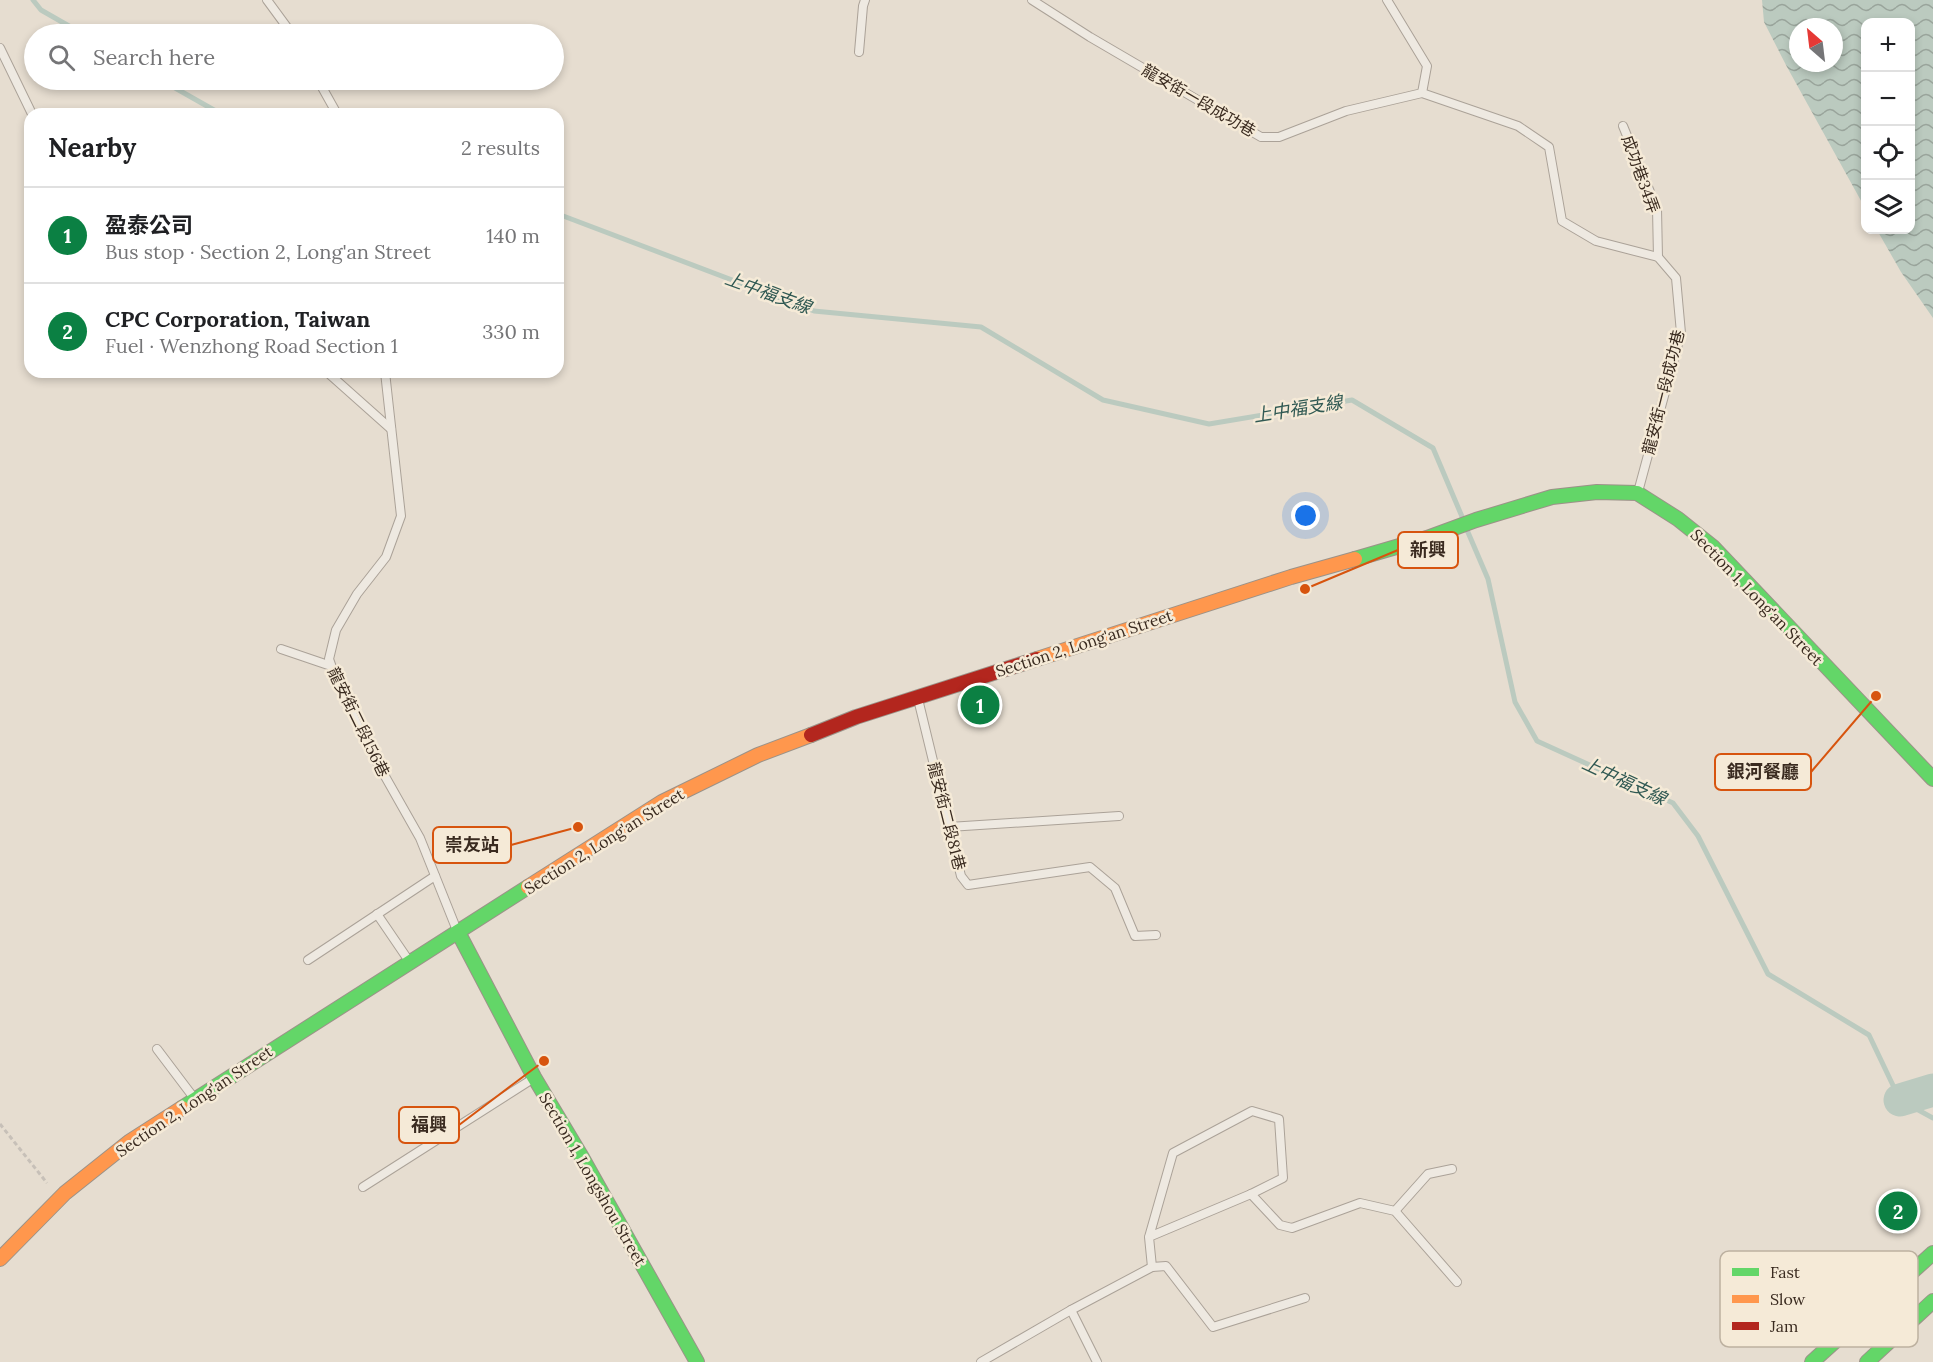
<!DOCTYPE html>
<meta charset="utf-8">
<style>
body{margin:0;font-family:Lora,"Noto Sans TC",serif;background:#f2f2f2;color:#202124}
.controls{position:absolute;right:18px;top:18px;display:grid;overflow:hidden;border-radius:12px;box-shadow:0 3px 9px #0003}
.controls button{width:54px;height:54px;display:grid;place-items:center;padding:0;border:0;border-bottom:2px solid #e0e0e0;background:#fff;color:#202124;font:30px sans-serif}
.compass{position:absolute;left:1789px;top:18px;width:54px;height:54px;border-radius:50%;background:#fff;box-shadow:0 3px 9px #0003;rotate:332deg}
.you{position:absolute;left:1306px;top:516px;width:21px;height:21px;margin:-15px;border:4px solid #fff;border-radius:50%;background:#1a73e8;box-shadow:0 0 0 9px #1a73e833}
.badge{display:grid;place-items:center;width:39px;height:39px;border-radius:50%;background:#0b8043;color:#fff;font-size:20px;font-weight:700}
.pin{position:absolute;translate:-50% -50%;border:3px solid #fff;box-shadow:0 2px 6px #0006}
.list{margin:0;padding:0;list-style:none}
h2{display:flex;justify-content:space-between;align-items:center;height:78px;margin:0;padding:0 24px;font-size:26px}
h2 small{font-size:20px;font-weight:400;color:#757577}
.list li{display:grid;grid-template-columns:39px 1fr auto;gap:18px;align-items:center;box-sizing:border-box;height:96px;padding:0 24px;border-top:2px solid #e0e0e0}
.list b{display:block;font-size:22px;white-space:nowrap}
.list p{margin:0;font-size:20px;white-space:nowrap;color:#757577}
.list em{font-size:20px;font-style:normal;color:#757577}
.icon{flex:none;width:33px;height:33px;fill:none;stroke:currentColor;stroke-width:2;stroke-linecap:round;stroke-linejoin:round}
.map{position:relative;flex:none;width:1933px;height:1362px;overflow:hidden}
.search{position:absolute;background:#fff;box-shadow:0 3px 9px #0003;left:24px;top:24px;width:540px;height:66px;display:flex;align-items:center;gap:15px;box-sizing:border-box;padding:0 21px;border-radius:33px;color:#757577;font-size:22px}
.panel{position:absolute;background:#fff;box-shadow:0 3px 9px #0003;left:24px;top:108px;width:540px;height:270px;border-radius:18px}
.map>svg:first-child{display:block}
.water{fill:url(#water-waves);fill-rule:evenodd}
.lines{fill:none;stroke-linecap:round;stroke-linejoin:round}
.stream{stroke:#bbcabf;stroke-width:5}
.river{stroke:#bbcabf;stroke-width:33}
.lane-casing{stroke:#aba298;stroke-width:10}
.fast-casing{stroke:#9b9288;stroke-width:16}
.slow-casing{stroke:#9b9288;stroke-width:16}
.jam-casing{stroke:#9b9288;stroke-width:16}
.path{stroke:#c7c0b8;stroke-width:3;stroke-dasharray:4.5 3;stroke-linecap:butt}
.lane{stroke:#eee9e1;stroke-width:8}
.fast{stroke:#63d668;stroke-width:14}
.slow{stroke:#ff974d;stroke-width:14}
.jam{stroke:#b3261e;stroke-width:14}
.labels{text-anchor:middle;stroke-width:5;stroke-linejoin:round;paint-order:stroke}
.street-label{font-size:16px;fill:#3a2b20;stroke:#f5ead7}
.water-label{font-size:18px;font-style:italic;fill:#305953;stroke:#f5ead7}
.key{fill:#f5ead7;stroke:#bdb1a0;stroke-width:1.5}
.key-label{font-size:16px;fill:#3a2b20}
.leader{fill:none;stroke:#d7540e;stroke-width:2}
.callout-dot{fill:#d7540e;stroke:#f5ead7;stroke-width:2}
.callout{fill:#f5ead7;stroke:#d7540e;stroke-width:2}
.callout-label{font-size:18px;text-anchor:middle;font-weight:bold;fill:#3a2b20}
</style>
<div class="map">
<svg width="1933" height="1362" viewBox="0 0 1933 1362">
<defs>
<pattern id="water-waves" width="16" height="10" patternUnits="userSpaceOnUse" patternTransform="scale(1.5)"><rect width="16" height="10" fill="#bbcabf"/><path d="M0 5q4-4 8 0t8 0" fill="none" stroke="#99a49b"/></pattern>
</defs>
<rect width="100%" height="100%" fill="#e6ddd0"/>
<path class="water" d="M1762 0H1933V318L1901 272 1877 230H1910V22H1866L1865 208 1787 67 1764 22ZM1798 27H1834V63H1798Z"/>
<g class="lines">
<g class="stream">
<polyline points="33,0 41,10 83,34"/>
<polyline points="161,80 221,114"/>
<polyline points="558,214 814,311 981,327 1103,400 1209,424 1352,400 1433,448 1463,519"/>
<polyline points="1467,530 1488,579 1515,702 1537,741 1673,803 1698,836 1768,974 1869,1035 1900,1100 1933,1118"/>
</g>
<polyline class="river" points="1900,1100 1933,1090"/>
<defs>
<g id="lane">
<polyline points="267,0 292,34"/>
<polyline points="1032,0 1090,37 1261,137 1279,137 1346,111 1422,93 1518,126 1549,147 1562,221 1596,241 1658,257 1676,278 1681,333 1638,492"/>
<polyline points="1387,0 1427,66 1422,93"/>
<polyline points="0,48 32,114"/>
<polyline points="859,52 863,6 865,0"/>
<polyline points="318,80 337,114"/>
<polyline points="1623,126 1657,209 1658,257"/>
<polyline points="327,372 391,429"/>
<polyline points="385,372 401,516 386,557 357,594 336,630 329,659 335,676 365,741 420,838 456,928"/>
<polyline points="281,649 331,666"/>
<polyline points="918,699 961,876 968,885 1090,867 1115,888 1135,936 1156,935"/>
<polyline points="949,827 1119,816"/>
<polyline points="377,914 409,961"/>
<polyline points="308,960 435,876"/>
<polyline points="157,1049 194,1098"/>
<polyline points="363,1187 534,1078"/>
<polyline points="1251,1194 1280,1225 1292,1228 1360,1203 1395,1211 1457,1282"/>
<polyline points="1395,1211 1428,1174 1452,1169"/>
<polyline points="1149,1237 1251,1194 1283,1178 1279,1119 1252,1111 1173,1153 1149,1237 1152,1267"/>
<polyline points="1071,1310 1097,1362"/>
<polyline points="981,1362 1071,1310 1152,1267 1166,1266 1213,1327 1305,1298"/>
</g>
<g id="fast">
<polyline points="1355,559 1427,538 1476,520 1552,497 1597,492 1637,493 1678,519 1713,547 1933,779"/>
<polyline points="458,932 534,1077 580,1154 697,1362"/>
<polyline points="182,1108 528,887"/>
<polyline points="1812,1362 1933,1253"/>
<polyline points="1867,1362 1933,1301"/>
</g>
<g id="slow">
<polyline points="1037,659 1291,577 1355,559"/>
<polyline points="528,887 662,802 758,755 811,735"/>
<polyline points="0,1259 65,1193 129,1142 182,1108"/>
</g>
<polyline id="jam" points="811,735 856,717 1037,659"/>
</defs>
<use href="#lane" class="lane-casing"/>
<use href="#fast" class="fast-casing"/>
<use href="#slow" class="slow-casing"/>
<use href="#jam" class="jam-casing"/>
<polyline class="path" points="0,1124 47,1183"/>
<use href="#lane" class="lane"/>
<use href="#fast" class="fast"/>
<use href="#slow" class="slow"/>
<use href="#jam" class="jam"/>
</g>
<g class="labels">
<g class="street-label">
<text transform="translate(1199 100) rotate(30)" y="6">龍安街一段成功巷</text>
<text transform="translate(1641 174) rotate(70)" y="6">成功巷34弄</text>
<text transform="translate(1663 392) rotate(-76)" y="6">龍安街一段成功巷</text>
<text transform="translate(1757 597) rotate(46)" y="6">Section 1, Long'an Street</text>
<text transform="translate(1084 643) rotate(-18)" y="6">Section 2, Long'an Street</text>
<text transform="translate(359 722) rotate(64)" y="6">龍安街二段156巷</text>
<text transform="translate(947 816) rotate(76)" y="6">龍安街二段81巷</text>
<text transform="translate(604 841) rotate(-32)" y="6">Section 2, Long'an Street</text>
<text transform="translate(194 1101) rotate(-34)" y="6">Section 2, Long'an Street</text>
<text transform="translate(593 1179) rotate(60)" y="6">Section 1, Longshou Street</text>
</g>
<g class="water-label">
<text transform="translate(768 293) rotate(20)" y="6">上中福支線</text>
<text transform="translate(1298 409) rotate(-9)" y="6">上中福支線</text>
<text transform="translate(1624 781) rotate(25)" y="6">上中福支線</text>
</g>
</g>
<rect x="1720" y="1251" width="198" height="96" rx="9" class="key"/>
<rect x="1732" y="1268" width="27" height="8" fill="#63d668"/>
<rect x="1732" y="1295" width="27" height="8" fill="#ff974d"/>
<rect x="1732" y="1322" width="27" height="8" fill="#b3261e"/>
<g class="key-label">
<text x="1770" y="1278">Fast</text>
<text x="1770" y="1305">Slow</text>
<text x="1770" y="1332">Jam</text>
</g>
<path class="leader" d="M1305 589L1398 550M1876 696L1811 772M578 827L511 845M544 1061L459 1125"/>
<g class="callout-dot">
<circle cx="1305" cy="589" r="6"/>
<circle cx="1876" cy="696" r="6"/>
<circle cx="578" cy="827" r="6"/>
<circle cx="544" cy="1061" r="6"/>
</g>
<g class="callout">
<rect x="1398" y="532" width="60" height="36" rx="6"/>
<rect x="1715" y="754" width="96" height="36" rx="6"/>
<rect x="433" y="827" width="78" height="36" rx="6"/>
<rect x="399" y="1107" width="60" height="36" rx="6"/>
</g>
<g class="callout-label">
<text x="1428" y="556">新興</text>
<text x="1763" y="778">銀河餐廳</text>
<text x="472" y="851">崇友站</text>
<text x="429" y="1131">福興</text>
</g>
</svg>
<div class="controls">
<button>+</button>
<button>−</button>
<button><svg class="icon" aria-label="locate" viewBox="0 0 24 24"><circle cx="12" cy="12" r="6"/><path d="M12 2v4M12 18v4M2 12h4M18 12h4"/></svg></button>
<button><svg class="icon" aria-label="layers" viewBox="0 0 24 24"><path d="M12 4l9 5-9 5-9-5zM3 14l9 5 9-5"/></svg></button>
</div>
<svg class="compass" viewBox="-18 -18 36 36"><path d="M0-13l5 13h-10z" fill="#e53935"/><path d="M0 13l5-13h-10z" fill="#757577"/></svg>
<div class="you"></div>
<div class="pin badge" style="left:980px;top:705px">1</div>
<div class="pin badge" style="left:1898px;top:1211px">2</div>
<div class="search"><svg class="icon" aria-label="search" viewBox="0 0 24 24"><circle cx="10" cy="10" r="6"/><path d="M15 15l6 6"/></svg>Search here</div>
<section class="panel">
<h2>Nearby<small>2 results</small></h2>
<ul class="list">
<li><span class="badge">1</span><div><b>盈泰公司</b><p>Bus stop · Section 2, Long'an Street</p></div><em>140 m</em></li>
<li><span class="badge">2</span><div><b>CPC Corporation, Taiwan</b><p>Fuel · Wenzhong Road Section 1</p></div><em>330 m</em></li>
</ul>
</section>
</div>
